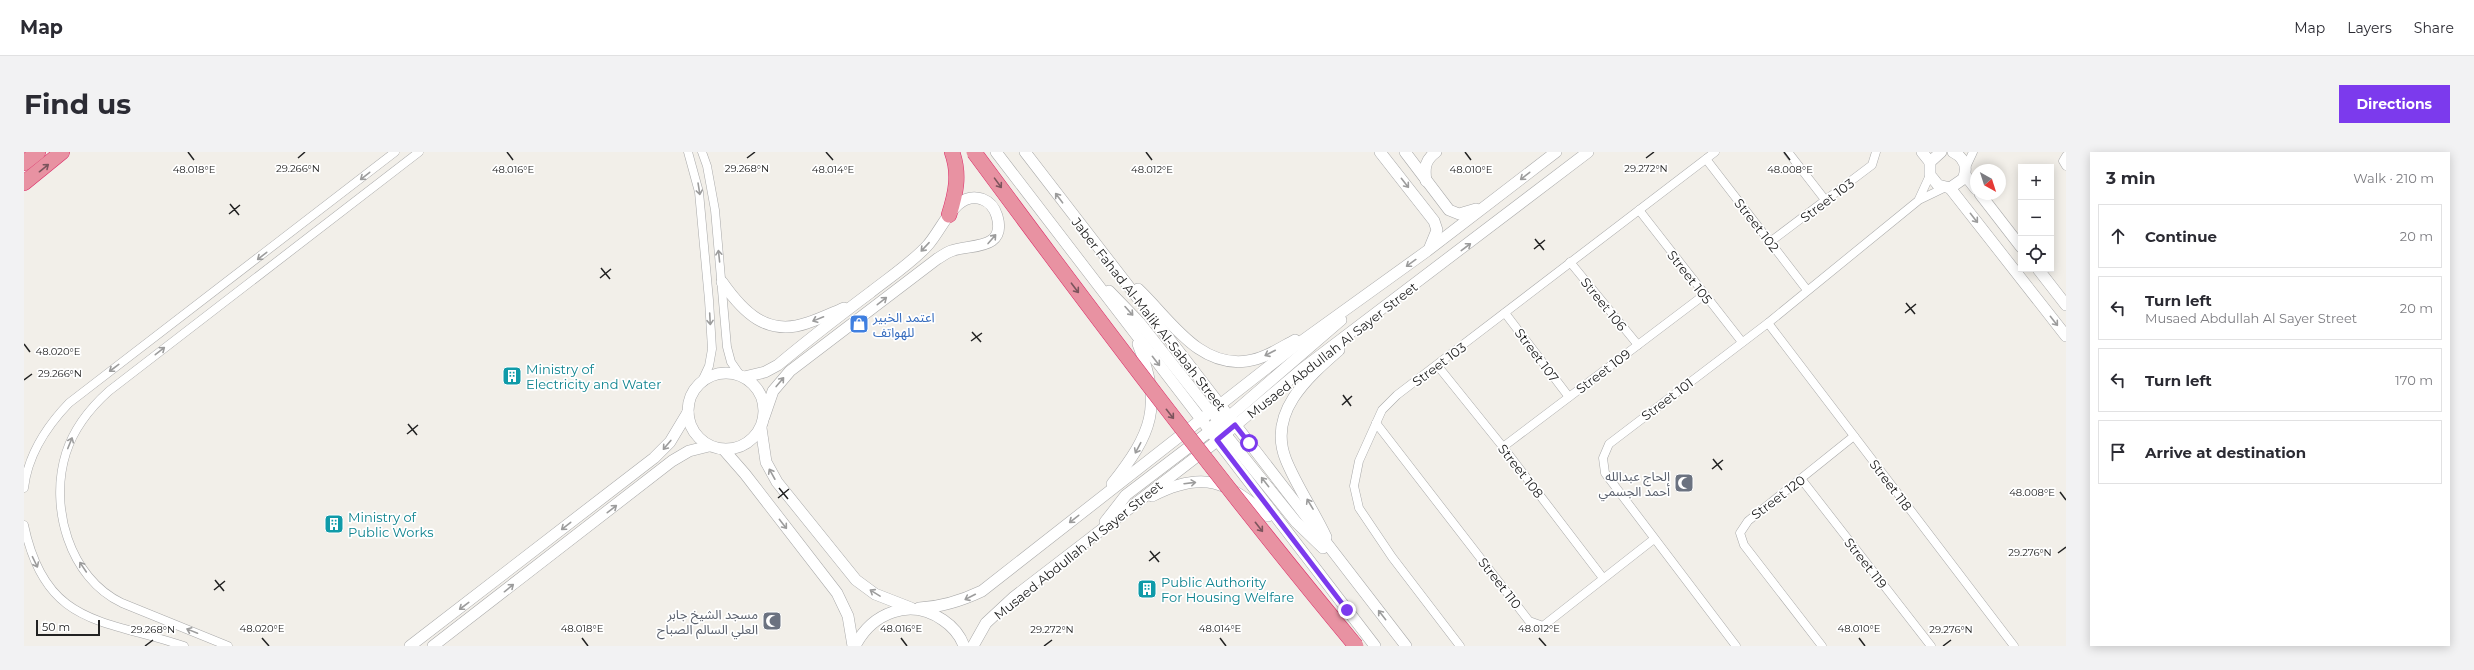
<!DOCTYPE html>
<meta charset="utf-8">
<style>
body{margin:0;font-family:Montserrat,"Noto Sans Arabic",sans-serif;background:#f2f2f3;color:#2b2b33}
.controls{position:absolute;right:12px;top:12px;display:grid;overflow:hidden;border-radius:0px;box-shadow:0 2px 10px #0003}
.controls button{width:36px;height:36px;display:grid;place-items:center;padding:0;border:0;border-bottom:1px solid #e1e1e2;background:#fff;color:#2b2b33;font:20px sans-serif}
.compass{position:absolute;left:1946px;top:12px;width:36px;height:36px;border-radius:50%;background:#fff;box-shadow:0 2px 10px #0003;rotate:141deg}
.scale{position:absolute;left:12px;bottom:10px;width:64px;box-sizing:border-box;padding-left:4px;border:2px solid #222;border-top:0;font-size:11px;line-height:14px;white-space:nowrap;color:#222;-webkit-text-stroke:3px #fff;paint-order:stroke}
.stop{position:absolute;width:12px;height:12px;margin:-9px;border:3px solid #7c3aed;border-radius:50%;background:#fff}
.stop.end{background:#7c3aed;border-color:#fff;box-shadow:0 1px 4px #0008}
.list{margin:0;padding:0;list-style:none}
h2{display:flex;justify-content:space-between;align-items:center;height:52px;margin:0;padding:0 16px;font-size:17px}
h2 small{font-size:13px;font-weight:400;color:#7c7c81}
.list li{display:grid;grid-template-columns:26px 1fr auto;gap:12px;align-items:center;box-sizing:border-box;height:64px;margin:0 8px 8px;padding:0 8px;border:1px solid #e1e1e2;border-radius:0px}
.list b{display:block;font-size:15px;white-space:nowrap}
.list p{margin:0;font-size:13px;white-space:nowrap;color:#7c7c81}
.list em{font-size:13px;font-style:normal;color:#7c7c81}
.icon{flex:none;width:22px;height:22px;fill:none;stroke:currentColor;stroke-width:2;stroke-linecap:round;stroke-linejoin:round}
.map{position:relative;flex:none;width:2042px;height:494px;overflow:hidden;border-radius:0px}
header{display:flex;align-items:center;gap:24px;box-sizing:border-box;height:56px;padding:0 20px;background:#fff;border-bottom:1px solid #e1e1e2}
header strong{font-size:19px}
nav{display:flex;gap:22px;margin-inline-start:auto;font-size:14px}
.intro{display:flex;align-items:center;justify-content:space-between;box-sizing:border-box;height:96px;padding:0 24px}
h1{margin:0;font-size:28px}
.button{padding:10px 18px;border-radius:0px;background:#7c3aed;color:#fff;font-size:14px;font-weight:700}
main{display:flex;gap:24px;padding:0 24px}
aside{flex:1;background:#fff;border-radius:0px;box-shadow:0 2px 10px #0003}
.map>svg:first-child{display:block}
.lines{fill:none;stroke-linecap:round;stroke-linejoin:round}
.minor-casing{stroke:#a9a9a9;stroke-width:9}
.tertiary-casing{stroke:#a9a9a9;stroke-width:12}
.motorway-casing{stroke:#dc2a67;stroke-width:16}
.minor{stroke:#fff;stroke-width:8}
.tertiary{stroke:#fff;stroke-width:11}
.motorway{stroke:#e892a2;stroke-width:15}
.motorway-bridge-casing{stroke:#dc2a67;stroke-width:16;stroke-linecap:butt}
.motorway-bridge{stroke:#e892a2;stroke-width:15}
.oneway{stroke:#7b545c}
.oneway2{stroke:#9c9c9c}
.route{stroke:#7c3aed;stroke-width:5}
.ticks{fill:none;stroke:#222;stroke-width:1.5}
.labels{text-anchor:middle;stroke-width:3.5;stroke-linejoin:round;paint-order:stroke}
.street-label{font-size:13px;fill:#222;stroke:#fff}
.shop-label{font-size:13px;fill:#366cbe;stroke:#fff;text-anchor:start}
.culture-label{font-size:13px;fill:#0d838f;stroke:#fff;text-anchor:start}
.worship-label{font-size:13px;fill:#5b616d;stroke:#fff;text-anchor:end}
.ticks-label{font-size:10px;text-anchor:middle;fill:#222;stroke:#fff;stroke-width:3.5;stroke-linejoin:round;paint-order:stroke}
</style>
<header>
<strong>Map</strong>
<nav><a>Map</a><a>Layers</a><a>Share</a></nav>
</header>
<div class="intro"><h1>Find us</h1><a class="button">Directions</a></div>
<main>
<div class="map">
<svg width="2042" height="494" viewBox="0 0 2042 494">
<rect width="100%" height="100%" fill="#f2efe9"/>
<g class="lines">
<defs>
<g id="minor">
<polyline points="664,0 675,40 685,148 688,197 685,214 678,229"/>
<polyline points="678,0 683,14 691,58 703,195 707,210 716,223"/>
<polyline points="1764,0 1802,49"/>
<polyline points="2042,4 2039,9 2042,14"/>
<polyline points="1682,7 1783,138"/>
<polyline points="1942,15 1949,0"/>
<polyline points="1895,47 1906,23"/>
<polyline points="1615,58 1718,190"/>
<polyline points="1746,90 1848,13 1852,0"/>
<polyline points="1546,110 1614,193"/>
<polyline points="1481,161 1545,245"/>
<polyline points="1744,171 1990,494"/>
<polyline points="1413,213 1479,295 1579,426"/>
<polyline points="1352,271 1505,469 1519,474 1630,387"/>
<polyline points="1479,295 1680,143"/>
<polyline points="1778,328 1907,494"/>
<path d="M0 336C4 302 22 275 45 251L371 0"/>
<path d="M0 373C21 474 79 467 160 494"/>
<path d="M204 494 98 451C45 426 25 354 42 301 50 276 66 256 85 239L395 0"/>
<polyline points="1436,494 1368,405 1335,356 1330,334 1335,309 1358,258 1373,243 1691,0"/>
<polyline points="1712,494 1581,321 1579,306 1585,292 1744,171 1895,48 1920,36"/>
<polyline points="1798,494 1720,393 1716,381 1724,369 1830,284"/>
</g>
<g id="tertiary">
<polyline points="972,0 1351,494"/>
<polyline points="1001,0 1382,494"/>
<polyline points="1356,0 1410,69 1413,78 1406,95"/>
<polyline points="1381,0 1425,58 1435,62 1452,57"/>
<polyline points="1898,0 1906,10"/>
<path d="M1917 0 1906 10V23L1914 33 1926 36 1939 27C1944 16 1941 6 1929 0"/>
<polyline points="1941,23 1952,37"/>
<path d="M1402 29C1400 16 1401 8 1412 0"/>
<polyline points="1926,36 2042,184"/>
<polyline points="1956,42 1997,95"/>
<polyline points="2014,117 2042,153"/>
<path d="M698 130C719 160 743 185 783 171 796 167 808 161 820 156"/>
<path d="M1114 137C1145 166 1174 216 1223 209 1240 207 1256 196 1271 188"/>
<polyline points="1085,139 1115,170 1187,261 1196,268 1211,273"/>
<circle cx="702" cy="259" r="38"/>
<path d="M720 225 741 220 754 213C784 188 815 164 847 140 866 125 886 112 903 94 919 77 931 38 958 47 966 50 971 57 973 64 983 99 945 92 927 99 922 101 918 104 913 107L766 219 749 239 740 265"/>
<polyline points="1200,269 1317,168"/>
<polyline points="737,276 742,310 753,330 832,428 851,442 887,456"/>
<polyline points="1197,277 1272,370 1299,396"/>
<polyline points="700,298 721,322 813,441 824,464 829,494"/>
<path d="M1088 332C1128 281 1139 255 1114 192"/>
<path d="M1128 344C1180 317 1203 330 1244 364"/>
<polyline points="1081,370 1102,343 1186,279 1190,273"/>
<path d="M1302 385C1290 359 1273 335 1262 308 1243 261 1283 226 1315 198"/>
<path d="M895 456C918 455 937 449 958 439L1271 194 1403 99 1532 0"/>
<polyline points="386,494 630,306 646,290 664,260"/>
<polyline points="409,494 648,309 665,299 685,294"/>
<path d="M831 494C848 461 886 445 919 468 928 474 936 483 940 494"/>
<polyline points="949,494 962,471 990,445 1193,289 1277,218 1564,0"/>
</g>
<g id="motorway">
<polyline points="0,11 14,0"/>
<polyline points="0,31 38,0"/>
<path d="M925 63C932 41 936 22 928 0"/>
</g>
</defs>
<use href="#minor" class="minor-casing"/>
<use href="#tertiary" class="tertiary-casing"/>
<use href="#motorway" class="motorway-casing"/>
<use href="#minor" class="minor"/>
<use href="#tertiary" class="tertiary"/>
<use href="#motorway" class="motorway"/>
<defs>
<path id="motorway-bridge" d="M950 0C1074 168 1199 334 1332 494"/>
</defs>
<use href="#motorway-bridge" class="motorway-bridge-casing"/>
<use href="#motorway-bridge" class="motorway-bridge"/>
</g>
<defs><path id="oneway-shaft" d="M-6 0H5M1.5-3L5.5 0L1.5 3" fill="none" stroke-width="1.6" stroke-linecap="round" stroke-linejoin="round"/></defs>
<g class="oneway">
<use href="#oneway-shaft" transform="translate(20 16) rotate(-39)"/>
<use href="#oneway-shaft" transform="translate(974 31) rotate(54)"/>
<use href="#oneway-shaft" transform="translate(1051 136) rotate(53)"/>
<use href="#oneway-shaft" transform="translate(1146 262) rotate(52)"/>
<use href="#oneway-shaft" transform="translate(1235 375) rotate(52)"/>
</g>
<g class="oneway2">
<use href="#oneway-shaft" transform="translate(341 24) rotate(142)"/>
<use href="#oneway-shaft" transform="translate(1501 24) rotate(142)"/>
<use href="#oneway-shaft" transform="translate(1381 31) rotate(52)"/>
<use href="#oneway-shaft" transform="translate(675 37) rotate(81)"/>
<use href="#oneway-shaft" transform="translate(1035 46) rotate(-127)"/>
<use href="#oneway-shaft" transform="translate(1950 66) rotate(52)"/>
<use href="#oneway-shaft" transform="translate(968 87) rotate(-49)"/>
<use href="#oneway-shaft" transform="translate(901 95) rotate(133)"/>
<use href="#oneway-shaft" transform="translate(1442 95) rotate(-37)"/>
<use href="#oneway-shaft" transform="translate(238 104) rotate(142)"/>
<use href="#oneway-shaft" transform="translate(695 104) rotate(-96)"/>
<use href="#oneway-shaft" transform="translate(1387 111) rotate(144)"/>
<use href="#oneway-shaft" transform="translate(858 149) rotate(-38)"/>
<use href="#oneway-shaft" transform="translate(1105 159) rotate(48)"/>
<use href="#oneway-shaft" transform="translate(686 167) rotate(87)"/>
<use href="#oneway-shaft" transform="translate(794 167) rotate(158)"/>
<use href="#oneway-shaft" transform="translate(2030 169) rotate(52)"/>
<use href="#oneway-shaft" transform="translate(136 199) rotate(-38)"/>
<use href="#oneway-shaft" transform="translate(1246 201) rotate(153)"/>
<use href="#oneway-shaft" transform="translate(1132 209) rotate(52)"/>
<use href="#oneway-shaft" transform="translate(90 216) rotate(143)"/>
<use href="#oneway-shaft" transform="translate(756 230) rotate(-50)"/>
<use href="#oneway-shaft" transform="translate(46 291) rotate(-68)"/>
<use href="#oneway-shaft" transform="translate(643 293) rotate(130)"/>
<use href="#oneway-shaft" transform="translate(1114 296) rotate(118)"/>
<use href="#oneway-shaft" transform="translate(748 322) rotate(-119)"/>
<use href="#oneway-shaft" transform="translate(1241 330) rotate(-128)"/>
<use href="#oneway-shaft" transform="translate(1166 331) rotate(-7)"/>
<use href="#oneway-shaft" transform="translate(1286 352) rotate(-121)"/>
<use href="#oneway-shaft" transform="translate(588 357) rotate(-38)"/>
<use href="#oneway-shaft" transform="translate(1050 367) rotate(142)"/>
<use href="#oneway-shaft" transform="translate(759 372) rotate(52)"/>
<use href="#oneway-shaft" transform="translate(542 374) rotate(142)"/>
<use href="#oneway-shaft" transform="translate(11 410) rotate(64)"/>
<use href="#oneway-shaft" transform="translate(59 415) rotate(-124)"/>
<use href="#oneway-shaft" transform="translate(485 436) rotate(-39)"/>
<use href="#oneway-shaft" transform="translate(851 441) rotate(-148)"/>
<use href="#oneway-shaft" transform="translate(946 445) rotate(153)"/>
<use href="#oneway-shaft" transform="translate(440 454) rotate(143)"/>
<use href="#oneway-shaft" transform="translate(1358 463) rotate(-128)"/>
<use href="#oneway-shaft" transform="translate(168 479) rotate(-158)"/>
</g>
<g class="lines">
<polyline class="route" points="1225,291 1211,273 1193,288 1323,458"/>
</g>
<path class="ticks" d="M164 0 170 8M483 0 489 8M802 0 809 8M1122 0 1128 8M1441 0 1447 8M1760 0 1766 8M274 6 281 0M723 6 731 0M1622 6 1630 0M206 52 215 63M205 62 216 53M1511 87 1520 98M1510 97 1521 88M577 116 586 127M576 126 587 117M1882 151 1891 162M1881 161 1892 152M948 180 957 190M947 189 958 181M0 192 6 200M0 228 8 222M1319 243 1327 254M1318 253 1328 244M384 272 393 283M383 282 394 273M1689 307 1698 318M1688 317 1699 308M755 336 764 347M2036 340 2042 348M754 346 765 337M1126 399 1135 410M2034 401 2042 395M1125 409 1136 400M191 428 200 439M190 438 201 429M238 486 245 494M558 486 564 494M877 486 883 494M1196 486 1202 494M1515 486 1522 494M1835 486 1841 494M121 494 129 488M1020 494 1028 488M1919 494 1927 488"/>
<defs>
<symbol id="shop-square" viewBox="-11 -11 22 22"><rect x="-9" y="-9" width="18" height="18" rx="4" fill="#3f7fe0" stroke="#fff"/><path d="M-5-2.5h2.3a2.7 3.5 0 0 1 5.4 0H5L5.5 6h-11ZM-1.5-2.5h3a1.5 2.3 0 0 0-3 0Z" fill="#fff"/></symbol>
<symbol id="building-square" viewBox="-11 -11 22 22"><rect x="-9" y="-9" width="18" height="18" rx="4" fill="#0f9aa8" stroke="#fff"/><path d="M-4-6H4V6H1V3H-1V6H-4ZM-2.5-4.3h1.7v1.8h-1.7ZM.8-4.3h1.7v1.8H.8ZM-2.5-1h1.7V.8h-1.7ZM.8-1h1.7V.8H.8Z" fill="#fff"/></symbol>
<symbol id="mosque-square" viewBox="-11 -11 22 22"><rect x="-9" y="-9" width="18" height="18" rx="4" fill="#6b7280" stroke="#fff"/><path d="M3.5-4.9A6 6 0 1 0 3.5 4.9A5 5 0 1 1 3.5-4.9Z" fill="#fff"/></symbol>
</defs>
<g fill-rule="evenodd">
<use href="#shop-square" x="824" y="161" width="22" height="22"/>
<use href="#building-square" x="477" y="213" width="22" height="22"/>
<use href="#mosque-square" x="1649" y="320" width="22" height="22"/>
<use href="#building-square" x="299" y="361" width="22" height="22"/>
<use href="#building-square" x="1112" y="426" width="22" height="22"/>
<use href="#mosque-square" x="737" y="458" width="22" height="22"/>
</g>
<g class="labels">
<g class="street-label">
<text transform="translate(1803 48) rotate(-37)" y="5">Street 103</text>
<text transform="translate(1733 73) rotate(52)" y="5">Street 102</text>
<text transform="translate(1666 125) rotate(52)" y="5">Street 105</text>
<text transform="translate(1580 152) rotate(51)" y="5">Street 106</text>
<text transform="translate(1125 162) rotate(52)" y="5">Jaber Fahad Al-Malik Al-Sabah Street</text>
<text transform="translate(1308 198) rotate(-38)" y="5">Musaed Abdullah Al Sayer Street</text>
<text transform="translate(1513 203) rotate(53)" y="5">Street 107</text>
<text transform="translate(1415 212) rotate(-37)" y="5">Street 103</text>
<text transform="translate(1579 219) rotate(-37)" y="5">Street 109</text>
<text transform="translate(1643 247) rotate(-37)" y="5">Street 101</text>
<text transform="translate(1497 319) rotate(52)" y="5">Street 108</text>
<text transform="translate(1867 333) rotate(53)" y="5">Street 118</text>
<text transform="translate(1754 345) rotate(-37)" y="5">Street 120</text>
<text transform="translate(1054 398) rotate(-39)" y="5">Musaed Abdullah Al Sayer Street</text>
<text transform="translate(1842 411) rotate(52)" y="5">Street 119</text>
<text transform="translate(1476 431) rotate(52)" y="5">Street 110</text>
</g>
<g class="shop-label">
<text x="849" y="170">اعتمد الخبير<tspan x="849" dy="15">للهواتف</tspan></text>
</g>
<g class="culture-label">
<text x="502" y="222">Ministry of<tspan x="502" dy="15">Electricity and Water</tspan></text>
<text x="324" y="370">Ministry of<tspan x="324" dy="15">Public Works</tspan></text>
<text x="1137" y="435">Public Authority<tspan x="1137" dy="15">For Housing Welfare</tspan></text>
</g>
<g class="worship-label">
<text x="1646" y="329">الحاج عبدالله<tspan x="1646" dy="15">أحمد الجسمي</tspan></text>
<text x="734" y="467">مسجد الشيخ جابر<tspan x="734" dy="15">العلي السالم الصباح</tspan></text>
</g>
</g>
<g class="ticks-label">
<text x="274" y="20">29.266°N</text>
<text x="723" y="20">29.268°N</text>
<text x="1622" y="20">29.272°N</text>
<text x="170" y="21">48.018°E</text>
<text x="489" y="21">48.016°E</text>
<text x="809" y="21">48.014°E</text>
<text x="1128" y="21">48.012°E</text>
<text x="1447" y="21">48.010°E</text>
<text x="1766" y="21">48.008°E</text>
<text x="34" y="203">48.020°E</text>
<text x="36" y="225">29.266°N</text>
<text x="2008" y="344">48.008°E</text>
<text x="2006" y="404">29.276°N</text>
<text x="238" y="480">48.020°E</text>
<text x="558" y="480">48.018°E</text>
<text x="877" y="480">48.016°E</text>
<text x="1196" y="480">48.014°E</text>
<text x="1515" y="480">48.012°E</text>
<text x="1835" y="480">48.010°E</text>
<text x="129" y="481">29.268°N</text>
<text x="1028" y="481">29.272°N</text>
<text x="1927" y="481">29.276°N</text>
</g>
</svg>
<div class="controls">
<button>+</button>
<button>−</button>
<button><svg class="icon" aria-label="locate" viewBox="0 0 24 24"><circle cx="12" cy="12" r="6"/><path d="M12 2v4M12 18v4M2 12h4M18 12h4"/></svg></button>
</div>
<svg class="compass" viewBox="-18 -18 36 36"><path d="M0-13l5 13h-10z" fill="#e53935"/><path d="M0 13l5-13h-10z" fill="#7c7c81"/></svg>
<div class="scale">50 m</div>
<div class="stop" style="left:1225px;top:291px"></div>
<div class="stop end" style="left:1323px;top:458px"></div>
</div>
<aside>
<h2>3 min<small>Walk · 210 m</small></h2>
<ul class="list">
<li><svg class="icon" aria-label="ahead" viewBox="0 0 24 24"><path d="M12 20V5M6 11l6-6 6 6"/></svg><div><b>Continue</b></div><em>20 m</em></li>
<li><svg class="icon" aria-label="left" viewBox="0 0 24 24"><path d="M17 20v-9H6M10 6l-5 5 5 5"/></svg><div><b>Turn left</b><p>Musaed Abdullah Al Sayer Street</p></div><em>20 m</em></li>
<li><svg class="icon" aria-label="left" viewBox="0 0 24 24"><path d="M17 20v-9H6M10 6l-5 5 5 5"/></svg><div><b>Turn left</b></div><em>170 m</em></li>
<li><svg class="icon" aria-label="arrive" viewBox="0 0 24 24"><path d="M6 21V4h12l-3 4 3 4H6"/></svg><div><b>Arrive at destination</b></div></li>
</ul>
</aside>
</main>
